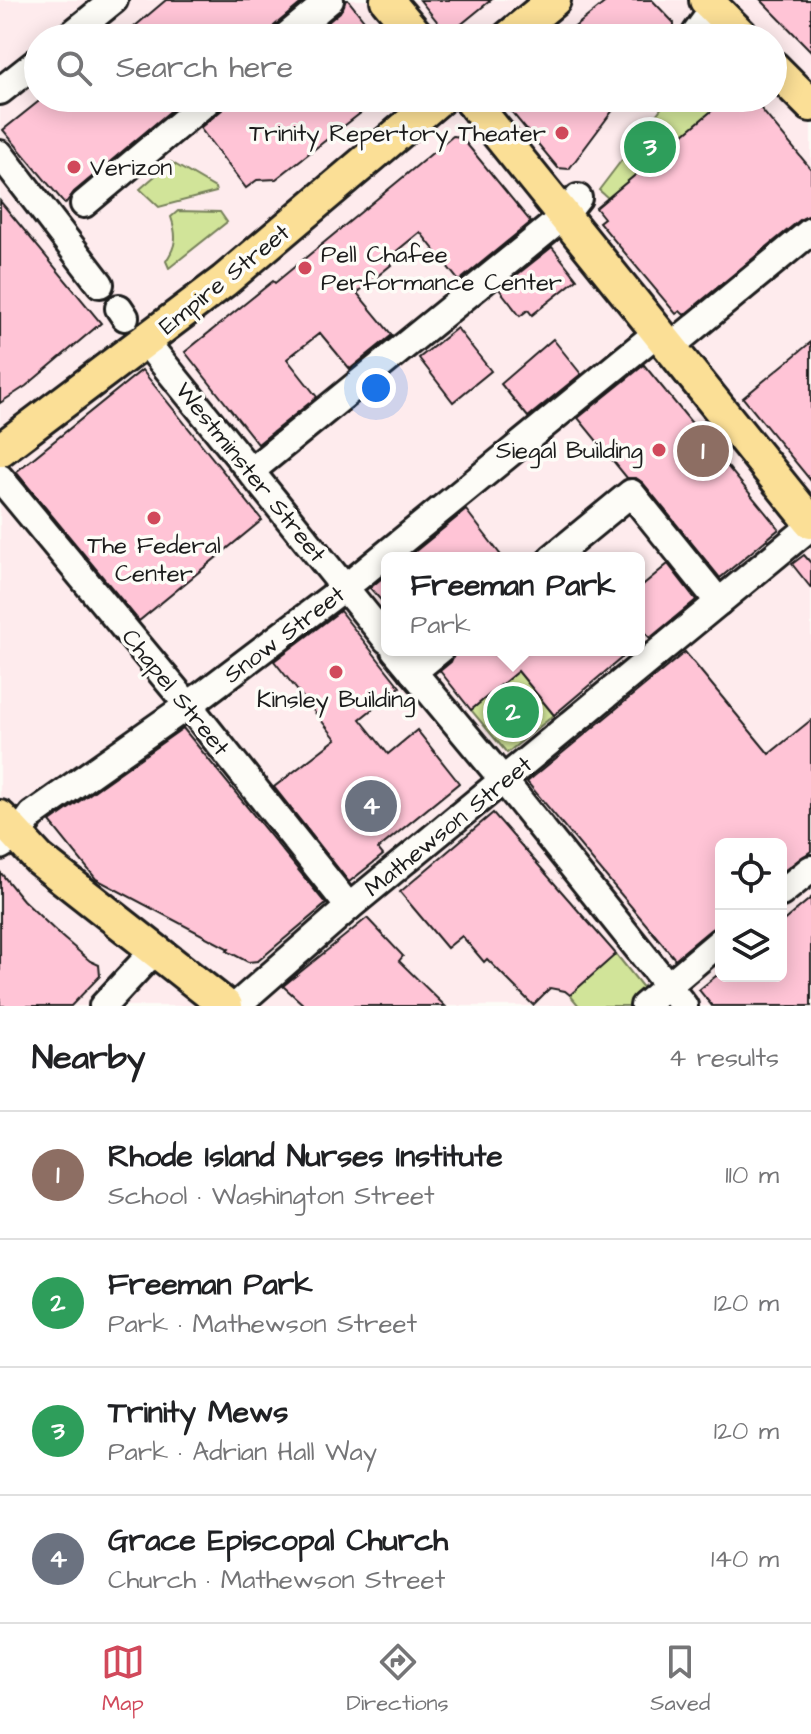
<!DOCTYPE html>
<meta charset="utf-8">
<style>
body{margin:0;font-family:"Architects Daughter",sans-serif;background:#f2f2f2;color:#202124}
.controls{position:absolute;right:24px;bottom:24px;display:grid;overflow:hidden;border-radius:12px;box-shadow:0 4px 20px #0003}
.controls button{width:72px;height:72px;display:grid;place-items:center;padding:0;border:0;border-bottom:2px solid #e0e0e0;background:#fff;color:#202124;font:40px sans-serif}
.you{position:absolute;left:376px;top:388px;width:28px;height:28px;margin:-20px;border:6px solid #fff;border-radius:50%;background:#1a73e8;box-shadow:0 0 0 12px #1a73e833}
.badge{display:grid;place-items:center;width:52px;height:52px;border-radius:50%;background:#d1495b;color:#fff;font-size:26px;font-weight:700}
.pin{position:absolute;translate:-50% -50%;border:4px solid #fff;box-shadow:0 2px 8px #0006}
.popup{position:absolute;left:381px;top:552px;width:264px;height:104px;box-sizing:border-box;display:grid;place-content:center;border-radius:12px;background:#fff;filter:drop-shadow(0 2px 6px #0005);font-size:26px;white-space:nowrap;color:#757577}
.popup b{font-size:30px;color:#202124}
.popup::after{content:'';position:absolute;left:50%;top:100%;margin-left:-16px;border:16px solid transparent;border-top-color:#fff}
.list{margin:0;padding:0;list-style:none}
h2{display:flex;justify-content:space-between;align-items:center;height:104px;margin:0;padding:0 32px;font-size:34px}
h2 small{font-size:26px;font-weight:400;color:#757577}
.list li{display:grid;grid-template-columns:52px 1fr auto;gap:24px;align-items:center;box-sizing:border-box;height:128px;padding:0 32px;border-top:2px solid #e0e0e0}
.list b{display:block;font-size:30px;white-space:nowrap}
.list p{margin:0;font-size:26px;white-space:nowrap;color:#757577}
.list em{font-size:26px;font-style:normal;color:#757577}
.icon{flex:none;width:44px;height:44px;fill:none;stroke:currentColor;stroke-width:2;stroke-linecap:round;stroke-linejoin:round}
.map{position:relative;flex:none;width:811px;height:1006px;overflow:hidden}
.search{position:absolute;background:#fff;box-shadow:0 4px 20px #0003;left:24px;right:24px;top:24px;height:88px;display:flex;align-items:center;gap:20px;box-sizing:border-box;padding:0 28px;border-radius:44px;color:#757577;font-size:30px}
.sheet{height:616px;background:#fff}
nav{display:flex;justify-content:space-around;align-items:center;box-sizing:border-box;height:112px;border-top:2px solid #e0e0e0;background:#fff;font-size:22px;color:#757577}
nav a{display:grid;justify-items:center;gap:4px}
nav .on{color:#d1495b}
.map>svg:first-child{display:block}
.built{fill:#feebed;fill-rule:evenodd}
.green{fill:#d1e499;stroke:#76805a;stroke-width:2}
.building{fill:#ffc4d6;stroke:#1c1c1c;stroke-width:2}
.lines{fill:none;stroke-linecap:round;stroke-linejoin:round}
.minor-casing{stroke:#1c1c1c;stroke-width:32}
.major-casing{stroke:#1c1c1c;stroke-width:38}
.minor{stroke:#fdfcf7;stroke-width:26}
.major{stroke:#fbdf96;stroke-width:32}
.poi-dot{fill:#d1495b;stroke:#fdfcf7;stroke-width:3}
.labels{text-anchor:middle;stroke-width:7;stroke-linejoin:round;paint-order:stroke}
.poi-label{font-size:24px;fill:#1c1c1c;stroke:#fdfcf7;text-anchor:end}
.street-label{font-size:24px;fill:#1c1c1c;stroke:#fdfcf7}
</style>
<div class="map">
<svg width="811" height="1006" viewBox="0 0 811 1006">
<rect width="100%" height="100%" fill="#fdfcf7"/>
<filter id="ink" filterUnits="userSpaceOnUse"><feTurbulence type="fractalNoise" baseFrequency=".0125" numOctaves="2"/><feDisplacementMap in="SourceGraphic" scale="16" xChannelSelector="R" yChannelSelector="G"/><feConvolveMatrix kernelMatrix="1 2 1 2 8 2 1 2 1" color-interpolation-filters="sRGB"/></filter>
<g filter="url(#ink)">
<path class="built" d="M0 0H811V1006H0ZM38 38H773V98H38ZM387 558H639V650H387ZM721 844H781V976H721Z"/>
<g class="green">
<polygon points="669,98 727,98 608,198 599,190"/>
<polygon points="171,162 215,188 216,192 159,207 140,189"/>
<path d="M178 211 220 212 227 222 169 268 166 261C177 245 177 235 171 217Z"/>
<polygon points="518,671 554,715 507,753 471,710"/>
<polygon points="616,954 645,990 629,1006 579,1006 570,995"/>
</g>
<g class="building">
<polygon points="166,0 305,0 274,26 268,38 121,38"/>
<polygon points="346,0 348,0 378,38 309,38 340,12"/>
<polygon points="420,0 491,0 448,35"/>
<polygon points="608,0 652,0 674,23 674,29 667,38 561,38"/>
<polygon points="761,0 811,0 811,51"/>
<polygon points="43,98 186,98 74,192 65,204 3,130"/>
<polygon points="227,98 380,98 276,179 257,180 246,188 200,128 222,110"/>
<polygon points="500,98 622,98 569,169 558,168"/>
<polygon points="727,98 752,98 811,169 811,215 801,219 684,315 680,311 676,314 599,222 604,218 596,208"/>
<polygon points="453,136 461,137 531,222 459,281 420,232 387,259 391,265 357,293 392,335 350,369 320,333 287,359 317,397 258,444 185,352 273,281 275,283"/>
<polygon points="0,201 101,323 26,386 0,403"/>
<polygon points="552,247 577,279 532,315 528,310 520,316 499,289"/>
<polygon points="457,328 491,371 453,402 419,358"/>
<polygon points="553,339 581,374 528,417 501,384"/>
<polygon points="811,342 811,481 743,398"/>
<polygon points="644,365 779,529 720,578 643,483 636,478 627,478 578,418"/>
<polygon points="142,370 262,520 139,621 16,472"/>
<polygon points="466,510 503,558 407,558"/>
<polygon points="804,555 811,563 811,588 792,564"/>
<polygon points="668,564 696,600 650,638 639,626 639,588"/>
<polygon points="387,574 387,607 370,588"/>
<polygon points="340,611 400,687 360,719 388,754 417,730 459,783 378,849 383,855 349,882 274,787 336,739 274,661"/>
<polygon points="456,650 631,650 554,715 518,671 471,710 440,671 451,662"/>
<polygon points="685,652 769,754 811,720 811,851 781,873 781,844 721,844 721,925 711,929 675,959 527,782"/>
<polygon points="183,728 326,904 258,961 248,962 227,951 229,949 96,879 50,822"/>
<polygon points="493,813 616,954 570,995 565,991 550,988 533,1005 487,959 484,962 462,936 447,948 400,892"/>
<polygon points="0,872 23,900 62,937 90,961 99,965 100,976 71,1006 0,1006"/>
<polygon points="811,898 811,1006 712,1006 699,990 716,976 781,976 781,923"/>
<polygon points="367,918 403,956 399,961 445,1006 305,1006 283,986"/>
</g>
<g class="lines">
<defs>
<g id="minor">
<polyline points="696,33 714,8"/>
<polyline points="67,38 114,0"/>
<polyline points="284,38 330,0"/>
<polyline points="0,91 38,61"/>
<polyline points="0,154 100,284"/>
<polyline points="84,204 211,98"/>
<polyline points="119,308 125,317"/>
<polyline points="145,341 387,640"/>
<polyline points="670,347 811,231"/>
<polyline points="251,471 564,216 578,198"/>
<polyline points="0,478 197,716 349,907"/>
<polyline points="552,558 631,493 719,602"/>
<polyline points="395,650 504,781 684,1006"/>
<polyline points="413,672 440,650"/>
<polyline points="0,846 17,836 32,815 201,696 357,578 658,332"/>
<polyline points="781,893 811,869"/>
<polyline points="103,1006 154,951"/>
<polyline points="236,1006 349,907 811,526"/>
<polyline points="644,1006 721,941"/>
</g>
<g id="major">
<polyline points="387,0 419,38"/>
<polyline points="706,0 744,38"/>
<polyline points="508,38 554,0"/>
<polyline points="773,67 811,105"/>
<polyline points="469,98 811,522"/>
<polyline points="0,450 224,281 440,98"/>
<polyline points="0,817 39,859 226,1006"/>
</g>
</defs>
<use href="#minor" class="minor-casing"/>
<use href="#major" class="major-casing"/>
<use href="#minor" class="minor"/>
<use href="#major" class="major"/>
</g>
</g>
<g class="poi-dot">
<circle cx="562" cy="133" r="8"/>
<circle cx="74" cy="167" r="8"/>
<circle cx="305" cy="268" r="8"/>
<circle cx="659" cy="450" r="8"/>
<circle cx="154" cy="518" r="8"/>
<circle cx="336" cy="672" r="8"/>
</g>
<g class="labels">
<g class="poi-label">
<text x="546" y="141">Trinity Repertory Theater</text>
<text x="90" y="175" text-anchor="start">Verizon</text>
<text x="321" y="262" text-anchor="start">Pell Chafee<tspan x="321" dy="28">Performance Center</tspan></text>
<text x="643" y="458">Siegal Building</text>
<text x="154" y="553" text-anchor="middle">The Federal<tspan x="154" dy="28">Center</tspan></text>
<text x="336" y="707" text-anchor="middle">Kinsley Building</text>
</g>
<g class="street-label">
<text transform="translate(224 279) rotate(-39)" y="8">Empire Street</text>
<text transform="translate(251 472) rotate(51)" y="8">Westminster Street</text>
<text transform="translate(284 634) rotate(-37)" y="8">Snow Street</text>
<text transform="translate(176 692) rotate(51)" y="8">Chapel Street</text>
<text transform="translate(448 826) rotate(-39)" y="8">Mathewson Street</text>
</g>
</g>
</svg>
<div class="controls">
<button><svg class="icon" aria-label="locate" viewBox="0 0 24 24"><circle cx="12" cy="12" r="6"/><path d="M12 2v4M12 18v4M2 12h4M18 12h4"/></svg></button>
<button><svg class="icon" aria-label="layers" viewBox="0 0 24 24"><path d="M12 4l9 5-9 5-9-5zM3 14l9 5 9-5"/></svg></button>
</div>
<div class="you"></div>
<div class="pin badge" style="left:703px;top:451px;background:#8d6e63">1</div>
<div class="pin badge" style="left:513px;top:712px;background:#2e9e5b">2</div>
<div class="popup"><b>Freeman Park</b>Park</div>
<div class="pin badge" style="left:650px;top:147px;background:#2e9e5b">3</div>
<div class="pin badge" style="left:371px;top:806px;background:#6b7280">4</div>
<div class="search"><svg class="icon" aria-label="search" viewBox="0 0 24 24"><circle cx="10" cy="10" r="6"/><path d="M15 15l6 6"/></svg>Search here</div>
</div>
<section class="sheet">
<h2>Nearby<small>4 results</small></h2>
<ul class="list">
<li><span class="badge" style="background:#8d6e63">1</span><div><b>Rhode Island Nurses Institute</b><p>School · Washington Street</p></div><em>110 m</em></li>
<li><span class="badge" style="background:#2e9e5b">2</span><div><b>Freeman Park</b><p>Park · Mathewson Street</p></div><em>120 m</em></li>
<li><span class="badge" style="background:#2e9e5b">3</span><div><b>Trinity Mews</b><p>Park · Adrian Hall Way</p></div><em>120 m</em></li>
<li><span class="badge" style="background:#6b7280">4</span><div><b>Grace Episcopal Church</b><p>Church · Mathewson Street</p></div><em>140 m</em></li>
</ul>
</section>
<nav>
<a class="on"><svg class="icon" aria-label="map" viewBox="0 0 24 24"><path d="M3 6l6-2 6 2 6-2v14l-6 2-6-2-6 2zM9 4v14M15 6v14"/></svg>Map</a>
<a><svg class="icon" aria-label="directions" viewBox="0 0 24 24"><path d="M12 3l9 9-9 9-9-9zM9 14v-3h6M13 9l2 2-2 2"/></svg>Directions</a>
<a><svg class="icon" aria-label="saved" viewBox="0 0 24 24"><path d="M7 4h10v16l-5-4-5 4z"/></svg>Saved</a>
</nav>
